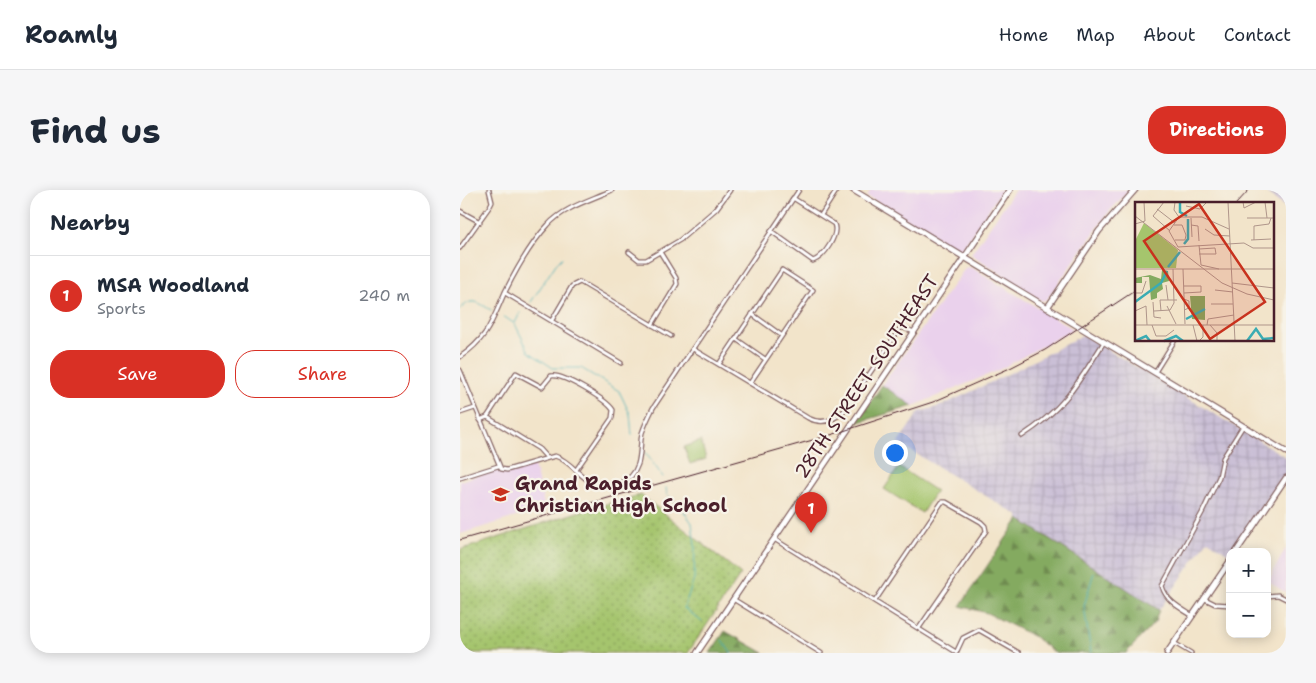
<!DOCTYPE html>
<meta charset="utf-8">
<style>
body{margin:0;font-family:"Shantell Sans",sans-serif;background:#f6f6f7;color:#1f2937}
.controls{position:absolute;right:15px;bottom:15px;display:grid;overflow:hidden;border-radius:10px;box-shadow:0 2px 12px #0003}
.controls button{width:45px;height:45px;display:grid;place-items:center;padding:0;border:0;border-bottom:1px solid #e0e1e3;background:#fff;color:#1f2937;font:25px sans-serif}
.you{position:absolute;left:434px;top:262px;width:18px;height:18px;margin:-12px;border:4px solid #fff;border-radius:50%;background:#1a73e8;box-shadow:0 0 0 8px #1a73e833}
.badge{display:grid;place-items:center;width:32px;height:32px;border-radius:50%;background:#d93025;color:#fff;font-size:16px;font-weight:700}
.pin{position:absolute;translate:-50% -41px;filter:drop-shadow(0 1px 2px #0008)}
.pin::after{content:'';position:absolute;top:26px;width:18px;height:15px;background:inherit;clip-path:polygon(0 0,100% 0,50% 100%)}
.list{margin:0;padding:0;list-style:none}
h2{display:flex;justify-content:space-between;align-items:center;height:65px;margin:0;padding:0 20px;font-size:21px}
h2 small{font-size:16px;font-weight:400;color:#747a83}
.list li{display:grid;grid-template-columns:32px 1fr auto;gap:15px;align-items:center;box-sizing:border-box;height:80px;padding:0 20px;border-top:1px solid #e0e1e3}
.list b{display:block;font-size:19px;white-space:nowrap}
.list p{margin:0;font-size:16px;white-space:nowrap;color:#747a83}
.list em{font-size:16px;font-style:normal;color:#747a83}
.actions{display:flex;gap:10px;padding:15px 20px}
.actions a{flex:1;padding:11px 0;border:1px solid #d93025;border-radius:20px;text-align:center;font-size:18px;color:#d93025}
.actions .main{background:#d93025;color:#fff}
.map{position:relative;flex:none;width:826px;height:463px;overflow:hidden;border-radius:20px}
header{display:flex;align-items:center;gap:30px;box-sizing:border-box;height:70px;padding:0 25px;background:#fff;border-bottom:1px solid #e0e1e3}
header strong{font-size:24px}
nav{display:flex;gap:28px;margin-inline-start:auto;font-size:18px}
.intro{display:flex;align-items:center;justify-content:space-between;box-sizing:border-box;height:120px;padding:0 30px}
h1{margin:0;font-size:35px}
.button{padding:12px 22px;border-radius:20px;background:#d93025;color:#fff;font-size:18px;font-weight:700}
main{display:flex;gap:30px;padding:0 30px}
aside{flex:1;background:#fff;border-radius:20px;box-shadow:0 2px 12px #0003}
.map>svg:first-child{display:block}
.built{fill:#ead1ec}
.industrial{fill:url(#industrial-grid)}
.grass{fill:url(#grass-dots);stroke:#78724c}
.forest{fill:url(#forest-firs);stroke:#676446}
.pitch{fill:#a5c56d;stroke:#78724c}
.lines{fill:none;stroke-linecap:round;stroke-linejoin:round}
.stream{stroke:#3aacb3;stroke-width:1}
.street-casing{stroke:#856463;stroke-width:5.5}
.secondary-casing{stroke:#856463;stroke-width:7}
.primary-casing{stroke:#856463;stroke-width:7}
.street{stroke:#fff;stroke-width:3}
.secondary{stroke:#fff;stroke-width:4.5}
.primary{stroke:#fff;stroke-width:4.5}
.rail{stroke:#4a1f2b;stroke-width:1}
.labels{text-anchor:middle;stroke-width:4.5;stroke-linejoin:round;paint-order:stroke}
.street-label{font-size:19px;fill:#4a1f2b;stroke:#f7f3e8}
.poi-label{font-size:19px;font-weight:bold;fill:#4a1f2b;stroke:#f7f3e8;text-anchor:start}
.inset-river{fill:none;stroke:#3aacb3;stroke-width:2.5}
.inset-road{fill:none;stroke:#af958a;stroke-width:1}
.view{fill:#c8321e;fill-opacity:0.15;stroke:#c8321e;stroke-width:2.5}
.inset-edge{fill:none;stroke:#4a1f2b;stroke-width:2.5}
</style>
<header>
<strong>Roamly</strong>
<nav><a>Home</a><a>Map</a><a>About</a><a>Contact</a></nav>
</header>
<div class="intro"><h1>Find us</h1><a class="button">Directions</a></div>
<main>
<aside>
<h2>Nearby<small></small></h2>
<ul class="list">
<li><span class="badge">1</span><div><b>MSA Woodland</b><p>Sports</p></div><em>240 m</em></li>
</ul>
<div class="actions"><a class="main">Save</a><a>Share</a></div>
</aside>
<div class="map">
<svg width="826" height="463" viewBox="0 0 826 463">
<defs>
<pattern id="industrial-grid" width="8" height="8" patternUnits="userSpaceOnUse" patternTransform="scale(1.25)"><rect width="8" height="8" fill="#cabfd6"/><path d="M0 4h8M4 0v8" fill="none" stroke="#afa4b8"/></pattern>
<pattern id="grass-dots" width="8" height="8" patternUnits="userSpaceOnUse" patternTransform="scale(1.25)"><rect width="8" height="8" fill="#a5c56d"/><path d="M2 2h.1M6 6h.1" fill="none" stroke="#889f5a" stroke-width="1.8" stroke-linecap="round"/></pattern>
<pattern id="forest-firs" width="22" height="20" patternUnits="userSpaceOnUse" patternTransform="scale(1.25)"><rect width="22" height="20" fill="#84aa60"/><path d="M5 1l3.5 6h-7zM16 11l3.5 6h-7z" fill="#6e8a4f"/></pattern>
</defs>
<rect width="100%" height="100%" fill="#f7f3e8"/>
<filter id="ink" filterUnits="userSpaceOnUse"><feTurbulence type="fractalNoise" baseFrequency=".02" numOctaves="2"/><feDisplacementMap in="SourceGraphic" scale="10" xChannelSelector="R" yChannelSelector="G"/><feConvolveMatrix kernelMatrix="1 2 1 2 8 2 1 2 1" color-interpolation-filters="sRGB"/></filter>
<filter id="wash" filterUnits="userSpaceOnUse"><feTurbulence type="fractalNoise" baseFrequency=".0096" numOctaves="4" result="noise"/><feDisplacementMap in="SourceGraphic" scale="20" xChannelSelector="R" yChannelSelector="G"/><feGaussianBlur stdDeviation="1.12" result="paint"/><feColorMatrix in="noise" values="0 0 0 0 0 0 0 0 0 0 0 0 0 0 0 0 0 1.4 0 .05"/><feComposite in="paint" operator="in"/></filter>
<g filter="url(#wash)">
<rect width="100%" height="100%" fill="#f2e4ca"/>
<g class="built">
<polygon points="411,0 542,0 502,59 498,60 407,6"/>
<polygon points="555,0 669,0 649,22 587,109 582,111 511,64"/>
<polygon points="506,77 512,78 613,139 537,181 453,216 422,195"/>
<polygon points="74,275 85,318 0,344 0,291 35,280 46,283"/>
<polygon points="826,358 826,403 808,391"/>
</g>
<g class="industrial">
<polygon points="803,0 826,0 826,18"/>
<polygon points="623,145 826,267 826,282 772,362 770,362 770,365 748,350 699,420 559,329 559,326 438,253 459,222 481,216 548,184"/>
</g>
<polygon class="grass" points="181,305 281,384 228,463 0,463 0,360 127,319"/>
<g class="forest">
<polygon points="422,195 453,216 396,233"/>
<polygon points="559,329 699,420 695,432 666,463 595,463 573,446 527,423 500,416"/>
<polygon points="265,441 304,463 250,463"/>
</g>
<g class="pitch">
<polygon points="241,251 246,269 230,274 224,257"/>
<polygon points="439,277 476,301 462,323 424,299"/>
</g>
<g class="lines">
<g class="stream">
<polyline points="71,112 96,74 102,68"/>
<path d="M0 119C13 106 18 113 31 120"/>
<polyline points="43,126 55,134 69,162 93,178 121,178 159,201 170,224 172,245"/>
<polyline points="55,133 60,123"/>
<polyline points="185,262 203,287"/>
<polyline points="206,298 207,304 223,320 232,333 235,355 234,389 224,418 242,432"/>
<polyline points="262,450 271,463"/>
<polyline points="631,463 624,416 634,382"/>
</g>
</g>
</g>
<g filter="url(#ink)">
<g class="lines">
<defs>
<g id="street">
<polyline points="0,21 20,32"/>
<polyline points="361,25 377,0"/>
<path d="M311 41 353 71C364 67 379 45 374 34L333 8"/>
<polyline points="0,58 30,16 32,12 29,0"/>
<polyline points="169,62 179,70 186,70 220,50 256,19 270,0"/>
<polyline points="45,103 161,173"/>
<polyline points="292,124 321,145"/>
<polyline points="92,130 112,96 120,92 211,146"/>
<polyline points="192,135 217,94 216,88 200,62"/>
<polyline points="276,149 305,169"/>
<path d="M233 159 348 228C362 235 374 231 385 220L441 137 454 142"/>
<path d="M0 167C28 148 32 131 45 102 56 80 71 53 88 35 104 17 131 10 152 0"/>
<polyline points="259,174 322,80 353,100 290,193"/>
<path d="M0 180 41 279 47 280 95 266C111 271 119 287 133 293 151 301 172 293 178 274 181 264 180 253 182 243 185 234 189 226 193 218L339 0"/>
<polyline points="695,182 715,150"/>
<polyline points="0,223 15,218"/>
<path d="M27 227 56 183 82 197 91 186C102 183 147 210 153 220L152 228 116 280"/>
<polyline points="20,230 27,227 79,259 87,268"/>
<path d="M562 246C604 219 618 193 644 152"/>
<polyline points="0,288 38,276"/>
<polyline points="314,349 496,462"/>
<polyline points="807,406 818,405 826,409"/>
<polyline points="273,409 361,463"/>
<polyline points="745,409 755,414 770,415"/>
<polyline points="415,411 482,312 486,312 521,332 525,336 526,341 459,438"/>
<path d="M733 426C720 418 706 411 702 396L742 323 759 287 763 268 783 236"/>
<polyline points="714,453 731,463"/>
<polyline points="496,463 503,448 519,440 559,463"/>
</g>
<g id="secondary">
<polyline points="393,0 826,262"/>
<polyline points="587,118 639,41 675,0"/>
<polyline points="776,362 826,288"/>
<polyline points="707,463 770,371"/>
</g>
<polyline id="primary" points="237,463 550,0"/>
</defs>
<use href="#street" class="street-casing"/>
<use href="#secondary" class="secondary-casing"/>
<use href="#primary" class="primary-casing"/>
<use href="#street" class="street"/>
<use href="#secondary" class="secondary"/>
<use href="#primary" class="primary"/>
<g class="rail">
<polyline points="776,14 789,0"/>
<polyline points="0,350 374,244 473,212 550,178 585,160 676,100"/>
</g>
</g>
</g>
<defs>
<symbol id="school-bare" viewBox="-9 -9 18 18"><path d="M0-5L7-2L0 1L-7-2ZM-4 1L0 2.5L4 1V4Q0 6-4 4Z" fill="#c8321e" stroke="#f7f3e8" stroke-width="2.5" paint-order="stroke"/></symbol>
</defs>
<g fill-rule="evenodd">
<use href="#school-bare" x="28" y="292" width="25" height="25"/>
</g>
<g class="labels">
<g class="street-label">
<text transform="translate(406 186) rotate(-56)" y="7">28TH STREET SOUTHEAST</text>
</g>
<g class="poi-label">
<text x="55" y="300">Grand Rapids<tspan x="55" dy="22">Christian High School</tspan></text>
</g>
</g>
<g transform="translate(675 12)">
<rect width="139" height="139" fill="#f2e4ca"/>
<path d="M9 21 43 48 41 66H0V39Z" fill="#a5c56d"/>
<path d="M27 68 33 69 34 79 27 81 28 87 22 91V96L16 98 14 75H7V81H0V87V76L15 73 26 77ZM55 94H70V118L57 117Z" fill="#84aa60"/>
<path class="inset-river" d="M45 0V10L52 14M49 42 53 37V17M33 65 45 50M0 100 26 81 32 69M51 117 70 107M0 139 11 134 15 139M29 139 41 134 48 139M112 139 121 127 128 137 139 136"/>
<path class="inset-road" d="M29 0 18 14 35 29M40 0 39 8 44 15H67L94 27M93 0 100 139M108 0 109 6 121 0M130 0 132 16M51 4 65 7 72 0M22 7 40 21M0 14 87 81 112 92 139 98M44 15 34 29 43 45 109 41 118 46H139M56 16 57 35M112 16H139M0 22 10 19 9 0M39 23H47L51 33 50 38H40M56 23 63 24 64 39M70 27 79 33 95 34M116 38 136 37M119 38V24L134 22 136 16M64 43 66 63 84 67M64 47 80 46 81 52H64M0 67H139M48 67 50 122M97 81 139 86M31 83 33 98M49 84H66V90L49 91M80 88 98 90M0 91H7L11 79M18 100 19 115 26 116M76 102H98M32 104 41 122M35 108 39 101 38 67M49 108 54 106V99L49 97M0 109 11 104 12 123M19 109 35 108M26 109 25 98H42M0 123H139M17 123 21 134H31L39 128M58 123 62 139M72 123 73 117 99 113M75 123 82 131V139M64 139 68 135V123"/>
<path class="view" d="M64 2 130 100 75 137 9 39Z"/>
<rect width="139" height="139" class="inset-edge"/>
</g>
</svg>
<div class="controls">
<button>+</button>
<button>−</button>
</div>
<div class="you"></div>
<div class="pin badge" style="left:351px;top:343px">1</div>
</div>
</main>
